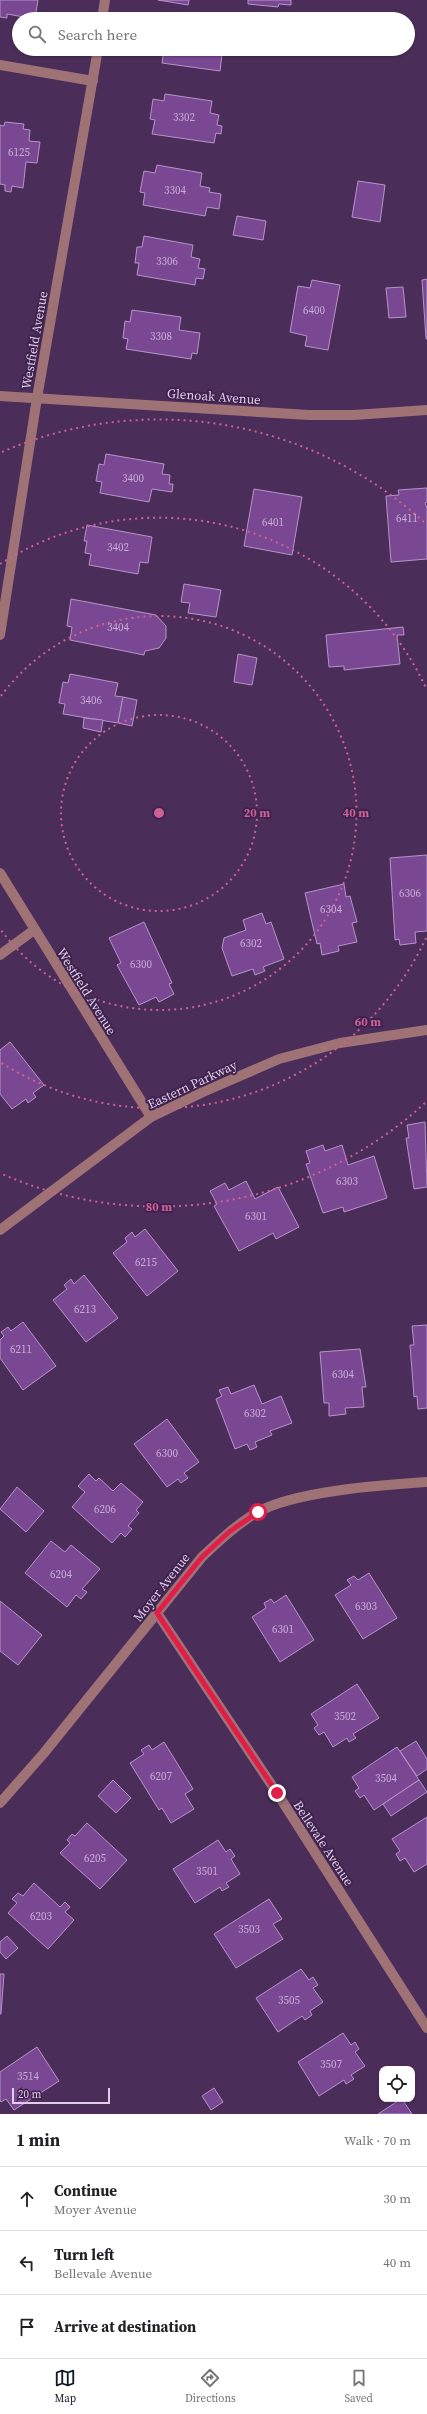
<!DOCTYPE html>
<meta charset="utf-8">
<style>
body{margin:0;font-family:"Source Serif 4",serif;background:#f2f2f2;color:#202124}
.controls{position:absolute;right:12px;bottom:12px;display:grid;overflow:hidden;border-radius:8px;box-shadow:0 1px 3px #0004}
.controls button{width:36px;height:36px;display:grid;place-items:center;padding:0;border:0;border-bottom:1px solid #e0e0e0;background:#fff;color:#202124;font:20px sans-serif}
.scale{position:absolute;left:12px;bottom:10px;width:98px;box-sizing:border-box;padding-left:4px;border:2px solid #dfcde9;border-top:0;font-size:11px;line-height:14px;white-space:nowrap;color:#dfcde9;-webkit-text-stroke:3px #40234f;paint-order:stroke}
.stop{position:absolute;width:12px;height:12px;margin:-9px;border:3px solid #e11d48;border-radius:50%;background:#fff}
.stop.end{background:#e11d48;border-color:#fff;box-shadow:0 1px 4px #0008}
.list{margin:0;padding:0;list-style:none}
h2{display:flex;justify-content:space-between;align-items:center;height:52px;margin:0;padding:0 16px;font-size:17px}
h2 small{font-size:13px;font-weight:400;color:#757577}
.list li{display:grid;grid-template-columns:26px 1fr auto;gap:12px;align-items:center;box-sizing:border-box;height:64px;padding:0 16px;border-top:1px solid #e0e0e0}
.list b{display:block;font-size:15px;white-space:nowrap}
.list p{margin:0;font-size:13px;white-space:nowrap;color:#757577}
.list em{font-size:13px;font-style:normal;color:#757577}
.icon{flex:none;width:22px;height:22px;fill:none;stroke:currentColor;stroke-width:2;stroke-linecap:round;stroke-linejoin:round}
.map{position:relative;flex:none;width:427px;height:2114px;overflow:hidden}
.search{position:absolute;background:#fff;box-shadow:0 1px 3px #0004;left:12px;right:12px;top:12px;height:44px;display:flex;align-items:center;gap:10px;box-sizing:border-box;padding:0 14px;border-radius:22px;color:#757577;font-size:15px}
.sheet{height:244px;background:#fff}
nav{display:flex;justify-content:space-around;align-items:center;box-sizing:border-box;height:56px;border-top:1px solid #e0e0e0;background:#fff;font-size:11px;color:#757577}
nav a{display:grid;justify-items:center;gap:2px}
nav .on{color:#111827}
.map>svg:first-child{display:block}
.building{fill:#7a4893;stroke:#b594c8}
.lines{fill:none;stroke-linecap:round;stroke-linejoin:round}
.minor{stroke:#9f7276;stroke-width:10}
.route{stroke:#e11d48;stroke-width:5}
.ring{fill:none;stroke:#ce6094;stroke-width:2;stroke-dasharray:2 4}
.labels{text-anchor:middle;stroke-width:4;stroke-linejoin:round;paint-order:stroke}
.number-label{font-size:11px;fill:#c6acd4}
.street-label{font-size:13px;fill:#dfcde9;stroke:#40234f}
.centre{fill:#ce6094;stroke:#40234f;stroke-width:2}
.ring-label{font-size:12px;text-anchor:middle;font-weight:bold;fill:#ce6094;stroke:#40234f;stroke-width:4;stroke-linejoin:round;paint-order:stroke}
</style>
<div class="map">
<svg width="427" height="2114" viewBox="0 0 427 2114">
<rect width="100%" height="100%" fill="#4b2d5a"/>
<g class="building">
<polygon points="0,0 38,0 35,19 7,14 7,18 0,17"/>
<polygon points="158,0 189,0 188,5"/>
<polygon points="248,0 291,0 291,5 279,4 278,7 248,4"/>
<polygon points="164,49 231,49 230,55 222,54 220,71 162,63"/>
<polygon points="165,94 212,101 210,113 219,115 217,125 222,126 221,134 216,133 214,143 152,134 155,120 150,119 153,99 164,101"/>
<polygon points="5,122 24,124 23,129 30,130 29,141 40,142 37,163 26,162 23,188 12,186 11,192 5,191 5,185 0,184 0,125 4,126"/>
<polygon points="157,165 202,173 200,186 210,188 209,192 221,194 219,209 207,207 205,216 143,205 145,193 140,192 144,171 155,173"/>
<polygon points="358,181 385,185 380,222 352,217"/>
<polygon points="237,216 266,221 263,240 233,235"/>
<polygon points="144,236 193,245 191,257 200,259 198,268 205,269 203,279 196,278 195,285 137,275 139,263 135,263 137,247 142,247"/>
<polygon points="427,279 427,339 426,339 422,280"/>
<polygon points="312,280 340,285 328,350 305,346 307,336 290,332 298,286 310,288"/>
<polygon points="403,287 406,317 389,318 386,288"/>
<polygon points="132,310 181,317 179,330 200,333 197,354 192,353 191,359 126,349 128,339 123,338 125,321 130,322"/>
<polygon points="106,454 164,464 162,474 170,475 169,484 173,484 172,492 152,489 149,502 100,493 102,482 96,481 99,464 104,465"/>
<polygon points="427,488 427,502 425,503 427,508 427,559 391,562 386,496 399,495 398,490"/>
<polygon points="254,489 302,497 292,555 244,546"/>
<polygon points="87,525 152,537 148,563 140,562 138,574 89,565 91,554 85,553 87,541 84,541"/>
<polygon points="184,584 221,590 216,617 188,613 190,603 181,602"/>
<polygon points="71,599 156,615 166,626 166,638 159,648 145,651 144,655 70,640 72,627 67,626"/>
<polygon points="403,627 404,635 397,635 400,664 344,670 344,666 329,667 326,635"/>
<polygon points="238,654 257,658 252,685 234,682"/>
<polygon points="70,674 118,683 115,696 123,697 118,723 63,714 65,704 59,703 63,682 68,683"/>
<polygon points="123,697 137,700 132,726 118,723"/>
<polygon points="84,718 103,720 101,732 83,728"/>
<polygon points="427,855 427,931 415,932 416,943 400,945 399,939 395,940 390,858"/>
<polygon points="344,884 346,897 350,896 357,922 352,923 357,942 338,946 339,951 322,955 320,943 317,944 305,893"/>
<polygon points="262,913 266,924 271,922 284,959 263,967 265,971 255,975 253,969 232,976 222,948 224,938 246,930 243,920"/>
<polygon points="144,922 172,983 169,984 174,994 159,1002 156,997 139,1005 117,965 121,963 109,938"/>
<polygon points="10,1042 44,1085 33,1093 36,1097 28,1103 26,1099 12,1109 0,1094 0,1050"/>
<polygon points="425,1122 427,1187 414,1189 406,1138 409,1138 407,1125"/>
<polygon points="323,1145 325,1151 342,1145 348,1165 374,1156 387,1198 344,1212 343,1207 323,1213 306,1164 310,1163 306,1151"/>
<polygon points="246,1181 255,1199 278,1187 299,1227 276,1239 273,1233 239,1251 214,1206 217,1204 210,1191 225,1183 229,1190"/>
<polygon points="145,1229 178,1271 147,1296 113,1253 127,1242 125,1238 132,1232 135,1237"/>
<polygon points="84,1275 118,1318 86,1342 53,1300 67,1289 64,1285 71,1279 74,1284"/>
<polygon points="23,1322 56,1366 23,1390 0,1358 0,1340 4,1336 1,1332 8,1327 11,1331"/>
<polygon points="427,1325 427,1408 418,1409 417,1396 414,1397 410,1345 414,1345 412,1326"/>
<polygon points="360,1349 366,1387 362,1387 364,1407 345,1408 346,1414 329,1416 329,1403 324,1403 320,1352"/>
<polygon points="254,1385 262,1404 281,1396 292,1423 270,1431 272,1435 255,1442 257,1447 250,1450 247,1444 235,1449 216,1399 222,1396 219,1390 228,1387 231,1394"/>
<polygon points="167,1419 199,1462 184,1473 188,1478 181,1483 178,1479 167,1487 134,1444"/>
<polygon points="89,1474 96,1481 99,1478 113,1491 121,1483 143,1502 136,1510 139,1513 128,1526 132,1529 125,1537 121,1533 112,1543 72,1507 85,1492 78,1486"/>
<polygon points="17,1487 44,1511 26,1532 0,1509"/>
<polygon points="51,1541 65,1552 71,1545 100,1569 82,1589 87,1592 81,1599 76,1595 67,1607 25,1573"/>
<polygon points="369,1573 397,1618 363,1639 335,1595 351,1585 347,1580 354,1576 358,1580"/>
<polygon points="286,1595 314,1640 280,1662 252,1617 266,1608 264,1603 271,1599 274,1603"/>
<polygon points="0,1601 42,1635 18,1665 0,1651"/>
<polygon points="357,1684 379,1718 353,1734 356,1738 349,1742 347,1738 333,1747 324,1732 319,1735 314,1728 318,1725 311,1714"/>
<polygon points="416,1741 427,1759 427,1769 417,1776 400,1751"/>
<polygon points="164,1742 193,1789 185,1794 194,1809 171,1823 162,1808 159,1810 130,1763 144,1754 141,1750 149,1745 152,1750"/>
<polygon points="397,1747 419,1780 374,1810 364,1795 360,1798 355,1791 359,1788 352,1777"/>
<polygon points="113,1780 131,1798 116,1813 98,1796"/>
<polygon points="419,1780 427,1792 391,1816 383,1804"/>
<polygon points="427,1817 427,1864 414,1872 405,1858 400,1861 396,1854 400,1851 392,1839"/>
<polygon points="87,1823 127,1860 100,1889 60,1853 70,1843 67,1840 72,1834 75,1836"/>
<polygon points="218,1840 226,1852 230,1849 235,1856 231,1859 240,1874 226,1883 229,1887 222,1891 220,1887 195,1903 173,1869"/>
<polygon points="34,1883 60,1907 65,1902 70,1907 65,1912 74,1920 48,1949 8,1913 17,1903 12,1899 18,1893 23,1896"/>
<polygon points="269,1899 282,1919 273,1924 283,1939 236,1968 214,1934"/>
<polygon points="7,1936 18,1948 6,1959 0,1952 0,1942"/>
<polygon points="301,1969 309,1980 313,1977 318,1985 313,1988 323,2002 310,2011 312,2015 305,2020 302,2016 278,2032 256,1998"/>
<polygon points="0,1974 4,1974 1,2014 0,2014"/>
<polygon points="343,2033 351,2045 355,2042 359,2049 355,2052 365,2066 351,2075 354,2079 346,2084 344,2080 319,2096 298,2062"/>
<polygon points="37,2047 59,2081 14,2110 6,2099 1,2102 0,2100 0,2072"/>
<polygon points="214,2088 223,2102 211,2110 202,2096"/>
<polygon points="402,2099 412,2114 378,2114 401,2099"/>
</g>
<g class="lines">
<g class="minor">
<polyline points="102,19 105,0"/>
<polyline points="0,65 93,81"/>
<polyline points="0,396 309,415 354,415 427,410"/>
<polyline points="0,635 37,398 98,49"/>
<polyline points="0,873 151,1117"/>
<polyline points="0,955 34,930"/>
<polyline points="0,1230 151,1117 203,1092 279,1059 340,1043 427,1030"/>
<polyline points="157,1613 277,1793 427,2028"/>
<path d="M0 1803 44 1753 202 1557C219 1541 236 1525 256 1513 293 1491 383 1485 427 1482"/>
</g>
</g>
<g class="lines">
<polyline class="route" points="258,1512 229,1532 202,1557 157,1613 277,1793"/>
</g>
<g class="ring">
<circle cx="159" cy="813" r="98"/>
<path d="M1 696A197 197 0 1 1 1 930"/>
<path d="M426 938A295 295 0 0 1 0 1062M0 564A295 295 0 0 1 426 688"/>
<path d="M425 1103A394 394 0 0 1 2 1174M2 452A394 394 0 0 1 425 523"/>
</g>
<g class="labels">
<g class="number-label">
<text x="184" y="121">3302</text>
<text x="19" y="156">6125</text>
<text x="175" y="194">3304</text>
<text x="167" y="265">3306</text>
<text x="314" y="314">6400</text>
<text x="161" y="340">3308</text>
<text x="133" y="482">3400</text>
<text x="407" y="522">6411</text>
<text x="273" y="526">6401</text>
<text x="118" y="551">3402</text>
<text x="118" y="631">3404</text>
<text x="91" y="704">3406</text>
<text x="410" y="897">6306</text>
<text x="331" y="913">6304</text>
<text x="251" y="947">6302</text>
<text x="141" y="968">6300</text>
<text x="347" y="1185">6303</text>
<text x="256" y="1220">6301</text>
<text x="146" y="1266">6215</text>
<text x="85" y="1313">6213</text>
<text x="21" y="1353">6211</text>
<text x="343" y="1378">6304</text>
<text x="255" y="1417">6302</text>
<text x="167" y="1457">6300</text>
<text x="105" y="1513">6206</text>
<text x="61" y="1578">6204</text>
<text x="366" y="1610">6303</text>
<text x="283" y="1633">6301</text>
<text x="345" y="1720">3502</text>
<text x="161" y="1780">6207</text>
<text x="386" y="1782">3504</text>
<text x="95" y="1862">6205</text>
<text x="207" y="1875">3501</text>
<text x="41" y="1920">6203</text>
<text x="249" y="1933">3503</text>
<text x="289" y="2004">3505</text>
<text x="331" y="2068">3507</text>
<text x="28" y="2080">3514</text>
</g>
<g class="street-label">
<text transform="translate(34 340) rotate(-80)" y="5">Westfield Avenue</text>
<text transform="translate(214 396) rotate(4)" y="5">Glenoak Avenue</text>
<text transform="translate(87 991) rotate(58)" y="5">Westfield Avenue</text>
<text transform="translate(192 1084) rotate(-25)" y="5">Eastern Parkway</text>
<text transform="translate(161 1587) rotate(-52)" y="5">Moyer Avenue</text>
<text transform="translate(324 1843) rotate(57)" y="5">Bellevale Avenue</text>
</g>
</g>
<circle cx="159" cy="813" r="6" class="centre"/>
<g class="ring-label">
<text x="257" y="817">20 m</text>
<text x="356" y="817">40 m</text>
<text x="368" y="1026">60 m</text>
<text x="159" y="1211">80 m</text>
</g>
</svg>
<div class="controls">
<button><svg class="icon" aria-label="locate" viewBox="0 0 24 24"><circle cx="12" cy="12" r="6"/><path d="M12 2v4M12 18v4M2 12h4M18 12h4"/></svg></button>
</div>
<div class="scale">20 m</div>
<div class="stop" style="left:258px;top:1512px"></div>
<div class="stop end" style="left:277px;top:1793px"></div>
<div class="search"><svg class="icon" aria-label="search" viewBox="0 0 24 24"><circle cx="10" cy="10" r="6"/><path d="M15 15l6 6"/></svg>Search here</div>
</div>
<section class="sheet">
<h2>1 min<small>Walk · 70 m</small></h2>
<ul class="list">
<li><svg class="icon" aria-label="ahead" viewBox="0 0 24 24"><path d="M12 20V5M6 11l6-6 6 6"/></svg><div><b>Continue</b><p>Moyer Avenue</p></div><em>30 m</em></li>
<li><svg class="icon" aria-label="left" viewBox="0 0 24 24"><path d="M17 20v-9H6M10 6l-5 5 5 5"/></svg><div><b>Turn left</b><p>Bellevale Avenue</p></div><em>40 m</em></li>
<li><svg class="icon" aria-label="arrive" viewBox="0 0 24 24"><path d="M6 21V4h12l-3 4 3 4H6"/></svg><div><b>Arrive at destination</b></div></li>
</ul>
</section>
<nav>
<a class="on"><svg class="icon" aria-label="map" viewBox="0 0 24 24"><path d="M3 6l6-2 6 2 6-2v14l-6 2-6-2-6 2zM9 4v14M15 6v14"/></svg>Map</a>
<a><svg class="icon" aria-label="directions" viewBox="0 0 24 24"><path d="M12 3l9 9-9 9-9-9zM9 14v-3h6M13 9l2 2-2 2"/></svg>Directions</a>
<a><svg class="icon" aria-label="saved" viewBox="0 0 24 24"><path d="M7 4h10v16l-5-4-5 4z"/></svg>Saved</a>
</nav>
